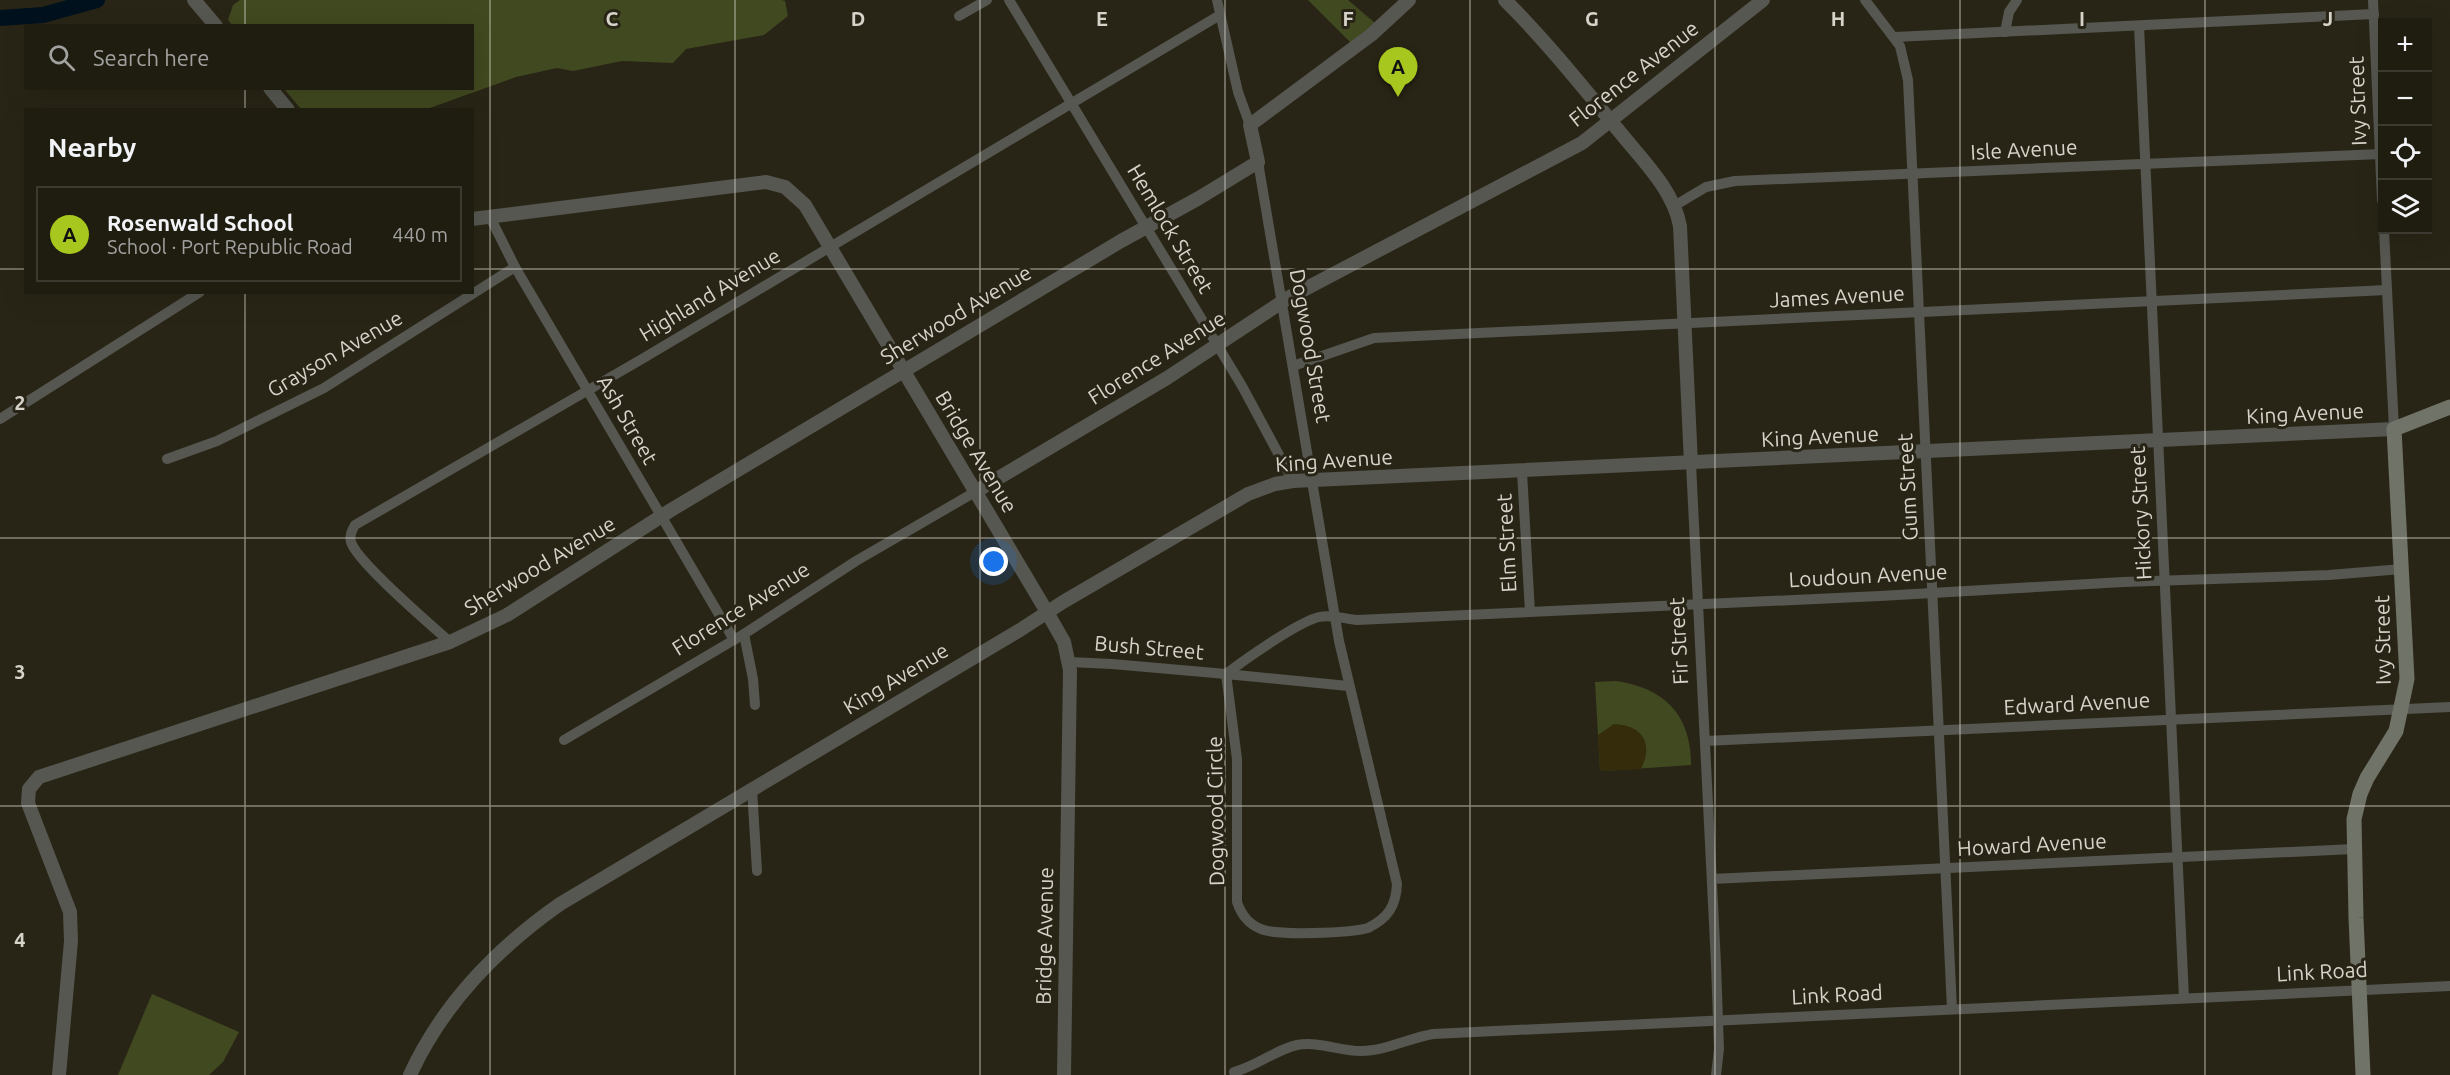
<!DOCTYPE html>
<meta charset="utf-8">
<style>
body{margin:0;font-family:Ubuntu,sans-serif;background:#272519;color:#f1f3f6}
.controls{position:absolute;right:18px;top:18px;display:grid;overflow:hidden;border-radius:0px;box-shadow:0 6px 24px #0002}
.controls button{width:54px;height:54px;display:grid;place-items:center;padding:0;border:0;border-bottom:2px solid #3c3a30;background:#1f1c10;color:#f1f3f6;font:30px sans-serif}
.you{position:absolute;left:994px;top:562px;width:21px;height:21px;margin:-15px;border:4px solid #fff;border-radius:50%;background:#1a73e8;box-shadow:0 0 0 9px #1a73e833}
.badge{display:grid;place-items:center;width:39px;height:39px;border-radius:50%;background:#a7c71e;color:#111;font-size:20px;font-weight:700}
.pin{position:absolute;translate:-50% -50px;filter:drop-shadow(0 2px 3px #0008)}
.pin::after{content:'';position:absolute;top:32px;width:21px;height:18px;background:inherit;clip-path:polygon(0 0,100% 0,50% 100%)}
.list{margin:0;padding:0;list-style:none}
h2{display:flex;justify-content:space-between;align-items:center;height:78px;margin:0;padding:0 24px;font-size:26px}
h2 small{font-size:20px;font-weight:400;color:#a1a19f}
.list li{display:grid;grid-template-columns:39px 1fr auto;gap:18px;align-items:center;box-sizing:border-box;height:96px;margin:0 12px 12px;padding:0 12px;border:2px solid #3c3a30;border-radius:0px}
.list b{display:block;font-size:22px;white-space:nowrap}
.list p{margin:0;font-size:20px;white-space:nowrap;color:#a1a19f}
.list em{font-size:20px;font-style:normal;color:#a1a19f}
.icon{flex:none;width:33px;height:33px;fill:none;stroke:currentColor;stroke-width:2;stroke-linecap:round;stroke-linejoin:round}
.map{position:relative;flex:none;width:2450px;height:1075px;overflow:hidden}
.search{position:absolute;background:#1f1c10;box-shadow:0 6px 24px #0002;left:24px;top:24px;width:450px;height:66px;display:flex;align-items:center;gap:15px;box-sizing:border-box;padding:0 21px;border-radius:0px;color:#a1a19f;font-size:22px}
.panel{position:absolute;background:#1f1c10;box-shadow:0 6px 24px #0002;left:24px;top:108px;width:450px;height:186px;border-radius:0px}
.map>svg:first-child{display:block}
.green{fill:#414920}
.sand{fill:#342c0b}
.lines{fill:none;stroke-linecap:round;stroke-linejoin:round}
.river{stroke:#00111e;stroke-width:16}
.minor{stroke:#555750;stroke-width:10}
.tertiary{stroke:#555750;stroke-width:14}
.secondary{stroke:#707367;stroke-width:15}
.grid{fill:none;stroke:#d6d4ca;stroke-width:1.5;stroke-opacity:0.55}
.labels{text-anchor:middle;stroke-width:6;stroke-linejoin:round;paint-order:stroke}
.street-label{font-size:21px;fill:#d6d4ca;stroke:#292516}
.grid-label{font-size:20px;text-anchor:middle;font-weight:bold;fill:#d6d4ca;stroke:#292516;stroke-width:6;stroke-linejoin:round;paint-order:stroke}
</style>
<div class="map">
<svg width="2450" height="1075" viewBox="0 0 2450 1075">
<rect width="100%" height="100%" fill="#292516"/>
<g class="green">
<polygon points="240,0 782,0 785,1 788,16 764,35 686,49 673,63 622,61 573,71 557,68 516,77 427,109 302,110 284,89 472,88 472,26 232,25 228,20 233,5"/>
<polygon points="1308,0 1348,0 1375,23 1351,43"/>
<path d="M1616 681C1664 688 1691 714 1691 765L1604 771 1600 769 1595 682Z"/>
<polygon points="152,994 239,1032 223,1062 209,1075 118,1075"/>
</g>
<path class="sand" d="M1614 724C1642 725 1654 743 1641 769L1604 771 1600 769 1598 735Z"/>
<g class="lines">
<polyline class="river" points="0,18 43,15 97,0"/>
<g class="minor">
<polyline points="1009,0 1242,386 1293,481"/>
<polyline points="1217,0 1238,92 1250,125"/>
<polyline points="1865,0 1900,46 1908,80 1952,1009"/>
<polyline points="2373,0 2382,200"/>
<polyline points="959,16 987,0"/>
<polyline points="2139,26 2184,998"/>
<polyline points="2005,32 2009,12 2017,0"/>
<polyline points="1895,37 2374,14"/>
<path d="M1258 162 1339 641 1397 884C1396 906 1388 918 1368 928 1350 933 1277 936 1261 929 1248 924 1241 914 1237 902V759L1226 674 1348 686"/>
<polyline points="1674,206 1706,187 1735,181 2381,154"/>
<polyline points="490,217 515,267 734,640"/>
<polyline points="2384,230 2394,429"/>
<polyline points="1293,366 1374,338 2387,290"/>
<polyline points="0,419 200,292"/>
<polyline points="167,459 217,441 324,388 515,267"/>
<polyline points="1691,464 1716,964 1719,1049 1716,1075"/>
<polyline points="1522,472 1530,612"/>
<polyline points="744,634 753,679 755,705"/>
<path d="M450 642C431 625 357 562 351 542 349 536 352 530 355 525L642 359 1220 15"/>
<path d="M1069 662 1112 664 1226 674C1244 660 1298 622 1319 617 1331 614 1345 619 1357 620L1880 596 2123 582 2329 575 2402 569"/>
<polyline points="564,740 744,634 856,561 975,492"/>
<polyline points="1705,741 2450,707"/>
<polyline points="752,789 757,871"/>
<polyline points="1712,879 2354,849"/>
<path d="M1234 1072C1257 1066 1275 1050 1297 1045 1318 1041 1340 1051 1361 1051 1386 1051 1409 1038 1433 1034L2450 986"/>
</g>
<g class="tertiary">
<polyline points="194,0 216,26"/>
<path d="M1505 0C1546 41 1582 86 1619 131 1642 160 1673 189 1680 226L1691 464"/>
<polyline points="270,88 288,110"/>
<polyline points="472,219 766,182 785,187 805,205 1047,612 1064,642 1070,670 1064,1075"/>
<polyline points="975,492 1167,378 1288,298 1582,143 1763,0"/>
<polyline points="59,1075 71,941 70,912 28,803 29,789 39,777 450,642 507,615 671,510 1121,241 1199,198 1258,162 1250,125 1371,35 1409,0"/>
<path d="M410 1075C443 1003 496 949 560 904L1020 630 1063 602 1248 494 1275 484 1293 481 2394 429"/>
</g>
<polyline class="secondary" points="2363,1075 2356,918 2354,819 2360,794 2367,778 2396,731 2407,679 2394,429 2450,407"/>
</g>
<path class="grid" d="M245 0V26M490 0V1075M735 0V1075M980 0V1075M1225 0V1075M1470 0V1075M1715 0V1075M1960 0V1075M2205 0V1075M245 88V110M0 269H26M472 269H2450M245 292V1075M0 538H2450M0 806H2450"/>
<g class="labels">
<g class="street-label">
<text transform="translate(1634 74) rotate(-38)" y="7">Florence Avenue</text>
<text transform="translate(2358 101) rotate(-92)" y="7">Ivy Street</text>
<text transform="translate(2024 150) rotate(-3)" y="7">Isle Avenue</text>
<text transform="translate(1170 229) rotate(59)" y="7">Hemlock Street</text>
<text transform="translate(710 295) rotate(-31)" y="7">Highland Avenue</text>
<text transform="translate(1837 297) rotate(-3)" y="7">James Avenue</text>
<text transform="translate(956 315) rotate(-31)" y="7">Sherwood Avenue</text>
<text transform="translate(1310 346) rotate(80)" y="7">Dogwood Street</text>
<text transform="translate(335 354) rotate(-30)" y="7">Grayson Avenue</text>
<text transform="translate(1157 358) rotate(-32)" y="7">Florence Avenue</text>
<text transform="translate(2305 414) rotate(-3)" y="7">King Avenue</text>
<text transform="translate(627 420) rotate(60)" y="7">Ash Street</text>
<text transform="translate(1820 437) rotate(-3)" y="7">King Avenue</text>
<text transform="translate(976 452) rotate(59)" y="7">Bridge Avenue</text>
<text transform="translate(1334 461) rotate(-4)" y="7">King Avenue</text>
<text transform="translate(1908 487) rotate(-93)" y="7">Gum Street</text>
<text transform="translate(2141 513) rotate(-93)" y="7">Hickory Street</text>
<text transform="translate(1507 543) rotate(-93)" y="7">Elm Street</text>
<text transform="translate(540 566) rotate(-31)" y="7">Sherwood Avenue</text>
<text transform="translate(1868 576) rotate(-3)" y="7">Loudoun Avenue</text>
<text transform="translate(741 609) rotate(-32)" y="7">Florence Avenue</text>
<text transform="translate(2383 640) rotate(-91)" y="7">Ivy Street</text>
<text transform="translate(1679 641) rotate(-93)" y="7">Fir Street</text>
<text transform="translate(1149 648) rotate(5)" y="7">Bush Street</text>
<text transform="translate(896 679) rotate(-31)" y="7">King Avenue</text>
<text transform="translate(2077 704) rotate(-3)" y="7">Edward Avenue</text>
<text transform="translate(1216 811) rotate(-91)" y="7">Dogwood Circle</text>
<text transform="translate(2032 845) rotate(-3)" y="7">Howard Avenue</text>
<text transform="translate(1045 936) rotate(-89)" y="7">Bridge Avenue</text>
<text transform="translate(2322 972) rotate(-3)" y="7">Link Road</text>
<text transform="translate(1837 995) rotate(-3)" y="7">Link Road</text>
</g>
</g>
<g class="grid-label">
<text x="612" y="26">C</text>
<text x="858" y="26">D</text>
<text x="1102" y="26">E</text>
<text x="1348" y="26">F</text>
<text x="1592" y="26">G</text>
<text x="1838" y="26">H</text>
<text x="2082" y="26">I</text>
<text x="2328" y="26">J</text>
<text x="20" y="410">2</text>
<text x="20" y="679">3</text>
<text x="20" y="947">4</text>
</g>
</svg>
<div class="controls">
<button>+</button>
<button>−</button>
<button><svg class="icon" aria-label="locate" viewBox="0 0 24 24"><circle cx="12" cy="12" r="6"/><path d="M12 2v4M12 18v4M2 12h4M18 12h4"/></svg></button>
<button><svg class="icon" aria-label="layers" viewBox="0 0 24 24"><path d="M12 4l9 5-9 5-9-5zM3 14l9 5 9-5"/></svg></button>
</div>
<div class="you"></div>
<div class="pin badge" style="left:1398px;top:97px">A</div>
<div class="search"><svg class="icon" aria-label="search" viewBox="0 0 24 24"><circle cx="10" cy="10" r="6"/><path d="M15 15l6 6"/></svg>Search here</div>
<section class="panel">
<h2>Nearby<small></small></h2>
<ul class="list">
<li><span class="badge">A</span><div><b>Rosenwald School</b><p>School · Port Republic Road</p></div><em>440 m</em></li>
</ul>
</section>
</div>
